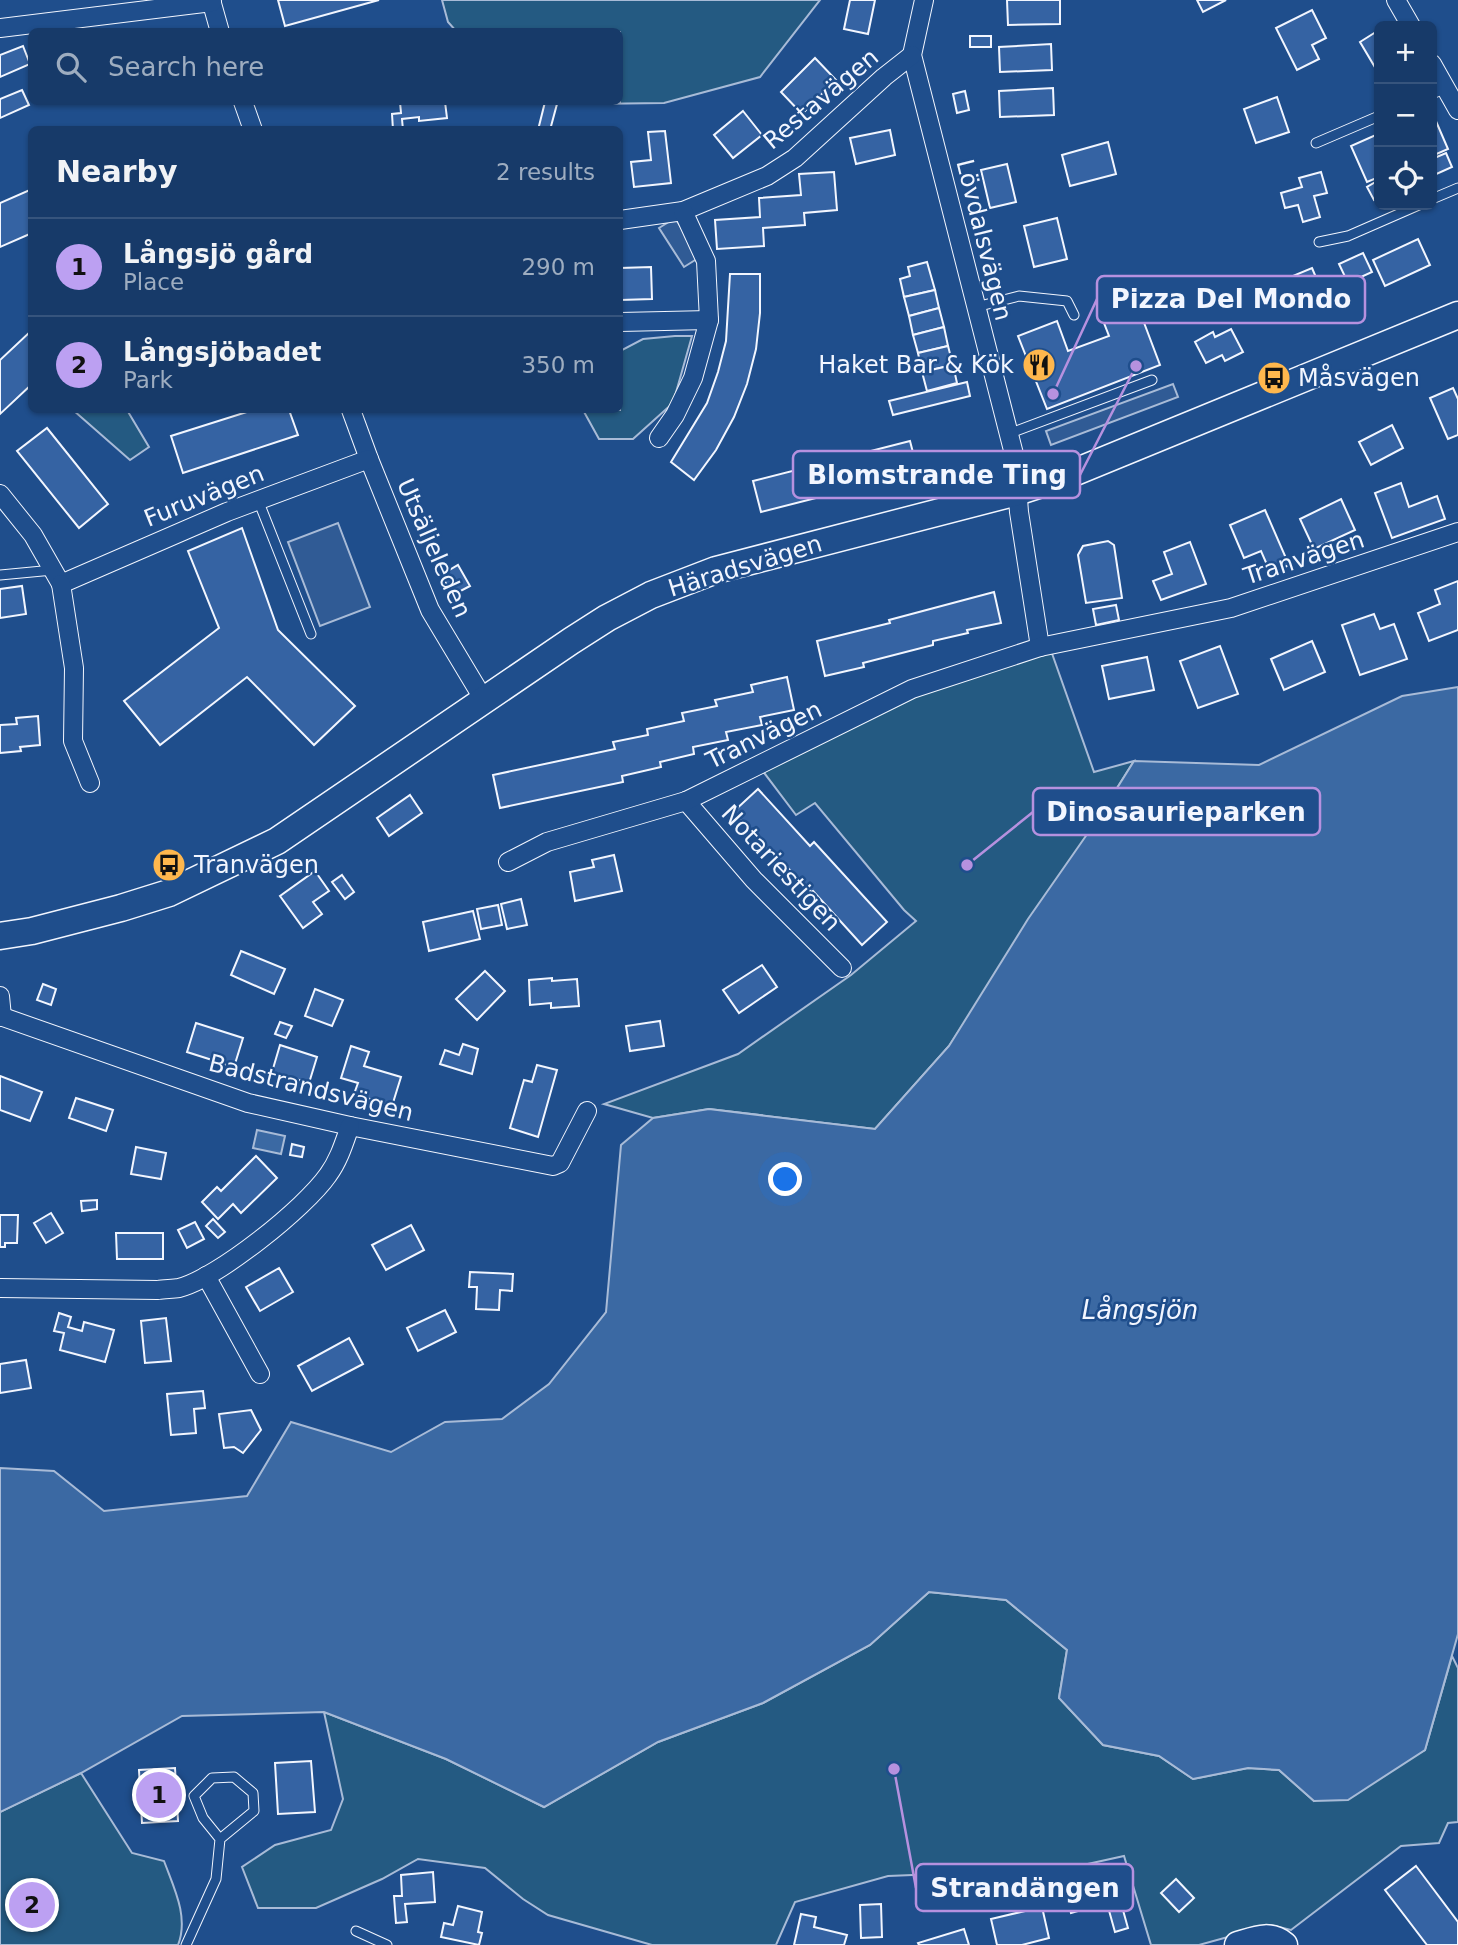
<!DOCTYPE html>
<meta charset="utf-8">
<style>
body{margin:0;font-family:"DejaVu Sans",sans-serif;background:#244571;color:#f1f3f6}
.controls{position:absolute;right:21px;top:21px;display:grid;overflow:hidden;border-radius:10px;box-shadow:0 2px 5px #0004}
.controls button{width:63px;height:63px;display:grid;place-items:center;padding:0;border:0;border-bottom:2px solid #36547d;background:#173a69;color:#f1f3f6;font:35px sans-serif}
.you{position:absolute;left:786px;top:1180px;width:24px;height:24px;margin:-18px;border:5px solid #fff;border-radius:50%;background:#1a73e8;box-shadow:0 0 0 10px #1a73e833}
.badge{display:grid;place-items:center;width:46px;height:46px;border-radius:50%;background:#bca0f2;color:#111;font-size:23px;font-weight:700}
.pin{position:absolute;translate:-50% -50%;border:4px solid #fff;box-shadow:0 2px 7px #0006}
.list{margin:0;padding:0;list-style:none}
h2{display:flex;justify-content:space-between;align-items:center;height:91px;margin:0;padding:0 28px;font-size:30px}
h2 small{font-size:23px;font-weight:400;color:#9eadc0}
.list li{display:grid;grid-template-columns:46px 1fr auto;gap:21px;align-items:center;box-sizing:border-box;height:98px;padding:0 28px;border-top:2px solid #36547d}
.list b{display:block;font-size:26px;white-space:nowrap}
.list p{margin:0;font-size:23px;white-space:nowrap;color:#9eadc0}
.list em{font-size:23px;font-style:normal;color:#9eadc0}
.icon{flex:none;width:38px;height:38px;fill:none;stroke:currentColor;stroke-width:2;stroke-linecap:round;stroke-linejoin:round}
.map{position:relative;flex:none;width:1458px;height:1945px;overflow:hidden}
.search{position:absolute;background:#173a69;box-shadow:0 2px 5px #0004;left:28px;top:28px;width:595px;height:77px;display:flex;align-items:center;gap:18px;box-sizing:border-box;padding:0 24px;border-radius:10px;color:#9eadc0;font-size:26px}
.panel{position:absolute;background:#173a69;box-shadow:0 2px 5px #0004;left:28px;top:126px;width:595px;height:287px;border-radius:10px}
.map>svg:first-child{display:block}
.green{fill:#245a82;stroke:#a8bbd7;stroke-width:2}
.parking{fill:#305b95;stroke:#a8bbd7;stroke-width:2}
.water{fill:#3b69a3;stroke:#a8bbd7;stroke-width:2}
.building{fill:#3563a3;stroke:#f2f6ff;stroke-width:2}
.lines{fill:none;stroke-linecap:round;stroke-linejoin:round}
.lane-casing{stroke:#f2f6ff;stroke-width:11}
.street-casing{stroke:#f2f6ff;stroke-width:20}
.secondary-casing{stroke:#f2f6ff;stroke-width:29}
.lane{stroke:#1f4e8c;stroke-width:9}
.street{stroke:#1f4e8c;stroke-width:18}
.secondary{stroke:#1f4e8c;stroke-width:26}
.labels{text-anchor:middle;stroke-width:5;stroke-linejoin:round;paint-order:stroke}
.street-label{font-size:24px;fill:#f2f6ff;stroke:#1f4e8c}
.poi-label{font-size:24px;fill:#f2f6ff;stroke:#1f4e8c;text-anchor:start}
.water-label{font-size:26px;font-style:italic;fill:#f2f6ff;stroke:#1f4e8c}
.leader{fill:none;stroke:#b691df;stroke-width:2.5}
.callout-dot{fill:#b691df;stroke:#1f4e8c;stroke-width:2.5}
.callout{fill:#1f4e8c;stroke:#b691df;stroke-width:2.5}
.callout-label{font-size:26px;text-anchor:middle;font-weight:bold;fill:#f2f6ff}
</style>
<div class="map">
<svg width="1458" height="1945" viewBox="0 0 1458 1945">
<rect width="100%" height="100%" fill="#1f4e8c"/>
<g class="green">
<polygon points="442,0 820,0 760,77 664,103 586,104 570,102 620,102 620,32 456,31 448,22"/>
<polygon points="675,336 692,336 673,403 633,439 599,439 583,410 620,410 620,351 643,339"/>
<polygon points="73,410 127,410 149,447 130,460"/>
<polygon points="1049,645 1094,772 1134,761 1097,820 949,1046 875,1129 709,1109 653,1118 604,1104 738,1054 851,975 916,921 904,910 815,803 796,815 759,766 912,689"/>
<polygon points="929,1592 1006,1600 1067,1650 1059,1698 1103,1745 1159,1756 1193,1779 1248,1768 1279,1770 1314,1801 1425,1750 1452,1656 1458,1668 1458,1822 1448,1823 1439,1843 1401,1846 1291,1930 1271,1925 1199,1945 1151,1945 1124,1856 1065,1869 888,1876 795,1902 776,1945 652,1945 548,1915 523,1899 485,1868 418,1859 382,1879 316,1908 258,1908 242,1867 275,1845 331,1830 343,1799 324,1712 446,1759 544,1807 658,1742 763,1703 870,1645"/>
<path d="M81 1773 132 1853 164 1861C174 1888 189 1917 178 1945H0V1812Z"/>
</g>
<g class="parking">
<polygon points="675,218 700,257 684,267 659,228"/>
<polygon points="1173,384 1178,397 1051,445 1046,431"/>
<polygon points="338,523 370,607 320,626 288,542"/>
</g>
<g class="water">
<polygon points="1458,687 1458,1634 1425,1750 1348,1800 1314,1801 1279,1770 1248,1768 1193,1779 1159,1756 1103,1745 1059,1698 1067,1650 1006,1600 929,1592 870,1645 763,1703 658,1742 544,1807 446,1759 324,1712 182,1716 81,1773 0,1812 0,1468 54,1471 104,1511 247,1496 291,1422 391,1452 445,1422 502,1419 549,1384 606,1312 621,1145 653,1118 709,1109 875,1129 949,1046 1028,919 1097,820 1134,761 1259,765 1402,696"/>
<polygon points="257,1130 285,1136 281,1154 253,1148"/>
</g>
<g class="building">
<polygon points="278,0 379,0 285,26"/>
<polygon points="850,0 875,0 868,34 844,29"/>
<polygon points="1007,0 1060,0 1060,24 1008,25"/>
<polygon points="1197,0 1226,0 1203,12"/>
<polygon points="1312,10 1326,38 1312,45 1319,59 1297,70 1276,28"/>
<polygon points="1379,30 1379,74 1360,42"/>
<rect x="970" y="36" width="21" height="11"/>
<polygon points="1051,44 1052,70 1000,72 999,47"/>
<polygon points="23,46 30,64 0,77 0,55"/>
<polygon points="815,58 836,80 802,114 781,92"/>
<polygon points="1053,88 1054,115 1000,117 999,91"/>
<polygon points="22,90 29,105 0,118 0,99"/>
<polygon points="965,91 969,110 957,113 953,94"/>
<polygon points="1277,97 1289,132 1256,143 1244,109"/>
<polygon points="400,102 445,102 447,118 419,121 419,117 402,119 403,130 393,130 392,114 401,113"/>
<polygon points="545,102 557,104 550,130 538,130"/>
<polygon points="743,111 762,135 733,158 714,135"/>
<polygon points="1432,112 1448,149 1432,156"/>
<polygon points="890,130 895,155 856,164 850,138"/>
<polygon points="665,131 671,183 634,187 631,162 651,160 648,132"/>
<polygon points="1378,134 1379,177 1367,182 1351,146"/>
<polygon points="1108,142 1116,174 1070,186 1062,155"/>
<polygon points="1446,153 1452,167 1432,176 1432,159"/>
<polygon points="1007,164 1016,202 990,208 981,170"/>
<polygon points="834,172 837,210 804,213 805,225 763,228 764,246 717,249 715,220 760,217 759,198 801,195 799,174"/>
<polygon points="1321,172 1327,193 1314,196 1320,217 1303,222 1298,205 1285,208 1281,193 1302,187 1299,178"/>
<polygon points="1379,180 1379,198 1374,200 1367,187"/>
<polygon points="32,189 32,233 0,247 0,203"/>
<polygon points="1057,218 1067,259 1034,267 1024,226"/>
<polygon points="1418,239 1430,265 1385,286 1373,260"/>
<polygon points="1363,253 1372,272 1348,283 1339,264"/>
<polygon points="927,262 935,290 904,297 900,279 910,276 908,267"/>
<polygon points="651,267 652,299 620,300 620,268"/>
<polygon points="1312,268 1323,294 1337,288 1343,303 1304,319 1288,278"/>
<polygon points="730,274 760,274 760,313 756,349 747,384 734,417 716,450 694,480 671,462 707,403 718,372 726,341"/>
<polygon points="935,290 939,308 909,316 904,297"/>
<polygon points="1132,291 1160,365 1047,409 1018,336 1057,321 1068,351 1109,336 1097,305"/>
<polygon points="939,308 944,327 913,335 909,316"/>
<polygon points="944,327 948,346 918,353 913,335"/>
<polygon points="1231,329 1243,352 1225,361 1222,355 1206,363 1195,342 1213,332 1215,337"/>
<polygon points="32,330 32,384 0,414 0,360"/>
<polygon points="948,346 953,365 922,372 918,353"/>
<polygon points="953,365 957,383 927,391 922,372"/>
<polygon points="967,382 970,396 893,415 889,401"/>
<polygon points="1453,388 1458,399 1458,435 1448,439 1430,398"/>
<polygon points="253,410 289,410 298,435 183,473 171,436"/>
<polygon points="1392,425 1403,448 1371,465 1359,442"/>
<polygon points="47,428 108,504 79,528 17,451"/>
<polygon points="910,441 918,472 761,512 753,481"/>
<polygon points="1401,483 1409,507 1437,496 1445,519 1392,538 1375,493"/>
<polygon points="1341,499 1355,530 1314,549 1300,519"/>
<polygon points="1265,510 1289,565 1271,574 1261,551 1244,558 1230,525"/>
<polygon points="242,528 278,630 355,706 314,745 247,677 160,745 124,701 219,628 188,551"/>
<polygon points="1108,541 1114,545 1122,598 1086,603 1078,555 1083,546"/>
<polygon points="1190,542 1206,584 1161,600 1153,581 1172,574 1164,552"/>
<polygon points="458,565 470,586 453,595 441,575"/>
<polygon points="1458,581 1458,630 1429,641 1418,613 1440,604 1435,590"/>
<polygon points="22,586 26,614 0,618 0,589"/>
<polygon points="994,592 1001,623 967,630 968,633 933,641 933,645 863,663 864,667 825,676 817,641 890,623 889,620"/>
<polygon points="1116,605 1119,620 1096,625 1093,609"/>
<polygon points="1374,614 1380,629 1394,624 1407,659 1360,675 1342,625"/>
<polygon points="1312,641 1325,672 1284,690 1271,659"/>
<polygon points="1220,646 1238,694 1198,708 1180,661"/>
<polygon points="1147,657 1154,690 1109,699 1102,666"/>
<polygon points="787,677 794,710 760,717 762,725 726,732 728,740 693,747 694,754 660,762 661,767 622,776 623,782 500,808 493,775 615,749 613,742 648,735 647,729 684,721 682,713 717,706 715,700 753,692 751,685"/>
<polygon points="38,716 40,745 20,747 21,751 0,753 0,725 17,724 16,718"/>
<polygon points="758,789 810,846 814,842 887,922 862,945 813,891 811,892 786,866 784,868 733,812"/>
<polygon points="410,795 422,813 389,836 377,818"/>
<polygon points="614,855 622,891 575,901 570,872 594,867 592,860"/>
<polygon points="315,871 329,891 313,902 322,914 303,928 280,896"/>
<polygon points="342,875 354,892 345,899 332,882"/>
<polygon points="521,899 527,925 507,929 501,904"/>
<polygon points="498,905 502,925 481,929 477,909"/>
<polygon points="473,911 480,939 429,951 423,922"/>
<polygon points="241,951 285,969 274,994 231,975"/>
<polygon points="762,965 777,987 739,1013 723,990"/>
<polygon points="485,971 505,991 477,1020 456,999"/>
<polygon points="552,978 552,981 577,979 579,1006 551,1008 551,1003 530,1005 529,980"/>
<polygon points="43,984 56,989 51,1005 37,1000"/>
<polygon points="315,989 343,1000 332,1026 305,1016"/>
<polygon points="660,1021 664,1046 630,1051 626,1026"/>
<polygon points="280,1022 292,1026 286,1038 275,1034"/>
<polygon points="196,1023 243,1038 234,1067 187,1052"/>
<polygon points="463,1044 478,1049 472,1074 440,1064 445,1050 459,1055"/>
<polygon points="280,1045 317,1057 309,1083 272,1072"/>
<polygon points="351,1046 369,1052 364,1066 401,1077 392,1106 354,1094 358,1083 341,1078"/>
<polygon points="537,1065 557,1070 538,1137 510,1128 524,1080 532,1082"/>
<polygon points="0,1076 42,1092 30,1121 0,1110"/>
<polygon points="76,1098 113,1110 106,1131 69,1118"/>
<polygon points="292,1144 304,1147 302,1157 290,1155"/>
<polygon points="136,1147 166,1153 161,1179 131,1174"/>
<polygon points="256,1156 277,1178 241,1213 233,1204 218,1219 202,1202 217,1187 221,1191"/>
<polygon points="97,1200 97,1209 82,1211 81,1201"/>
<polygon points="51,1213 63,1233 46,1243 34,1223"/>
<polygon points="0,1215 18,1215 17,1243 5,1243 5,1247 0,1247"/>
<polygon points="213,1219 225,1232 218,1238 206,1226"/>
<polygon points="195,1222 204,1239 187,1248 178,1230"/>
<polygon points="411,1225 424,1250 386,1270 372,1245"/>
<polygon points="116,1233 163,1233 163,1259 117,1259"/>
<polygon points="279,1268 293,1292 260,1311 246,1287"/>
<polygon points="470,1272 513,1274 512,1291 500,1290 499,1310 476,1309 477,1287 469,1287"/>
<polygon points="445,1310 456,1332 418,1351 407,1328"/>
<polygon points="59,1313 71,1317 68,1327 82,1331 84,1322 114,1330 105,1362 60,1350 64,1333 54,1331"/>
<polygon points="166,1318 171,1361 145,1363 141,1321"/>
<polygon points="349,1338 363,1364 312,1391 298,1366"/>
<polygon points="26,1360 31,1388 0,1393 0,1364"/>
<polygon points="203,1391 205,1408 194,1409 196,1433 171,1435 167,1394"/>
<polygon points="251,1410 261,1430 243,1453 234,1447 224,1448 219,1414"/>
<polygon points="311,1761 315,1812 278,1814 275,1763"/>
<polygon points="175,1768 178,1821 142,1823 139,1770"/>
<polygon points="1416,1866 1458,1922 1458,1945 1427,1945 1385,1890"/>
<polygon points="433,1872 435,1902 405,1904 407,1922 396,1923 394,1896 402,1896 401,1875"/>
<polygon points="1088,1872 1090,1878 1101,1874 1109,1902 1071,1913 1063,1885 1073,1882 1071,1877"/>
<polygon points="1176,1879 1194,1898 1179,1912 1161,1893"/>
<polygon points="1121,1903 1128,1928 1115,1932 1108,1907"/>
<polygon points="881,1904 882,1937 861,1938 860,1905"/>
<polygon points="458,1906 482,1912 478,1932 482,1933 479,1945 441,1937 444,1923 453,1925"/>
<polygon points="1042,1907 1049,1938 1022,1945 997,1945 991,1919"/>
<polygon points="801,1914 816,1917 814,1927 847,1935 844,1945 794,1945"/>
<polygon points="964,1929 969,1945 919,1945 918,1943"/>
</g>
<g class="lines">
<defs>
<g id="lane">
<polyline points="1432,94 1446,88"/>
<polyline points="1316,143 1379,116"/>
<polyline points="1432,199 1458,188"/>
<polyline points="1319,242 1348,236 1419,205"/>
<polyline points="976,307 1019,296 1067,301 1074,315"/>
<polyline points="1008,434 1152,380"/>
<polyline points="258,500 311,634"/>
<polyline points="0,575 53,570"/>
<polyline points="356,1931 387,1945"/>
<polyline points="186,1945 216,1879 220,1839 254,1811 253,1793 234,1777 212,1778 194,1796 203,1818 220,1839"/>
</g>
<g id="street">
<polyline points="211,0 220,32"/>
<polyline points="924,0 912,55 1015,458 1019,512 1040,647"/>
<polyline points="1396,0 1411,26"/>
<polyline points="0,28 212,2"/>
<polyline points="1432,64 1458,110"/>
<polyline points="243,102 253,130"/>
<polyline points="620,220 683,211 767,176 795,158 884,77 912,55"/>
<polyline points="620,322 709,320"/>
<polyline points="351,410 369,459 430,610 484,700"/>
<polyline points="659,438 675,415 693,378 709,320 706,261 683,211"/>
<polyline points="0,494 33,535 61,584 227,512 369,459"/>
<polyline points="61,584 74,668 73,741 90,783"/>
<polyline points="686,801 754,880 842,968"/>
<polyline points="508,862 547,842 686,801 912,689 1040,647 1231,608 1458,532"/>
<polyline points="0,996 2,1017"/>
<polyline points="0,1016 248,1103 350,1126 553,1166 560,1163 587,1111"/>
<polyline points="206,1276 260,1374"/>
<path d="M0 1288 158 1290C164 1289 172 1289 179 1288 218 1278 305 1208 328 1175 339 1160 344 1143 350 1126"/>
</g>
<g id="secondary">
<polyline points="0,936 32,931 121,908 169,893 277,841 571,641 607,618 651,595 716,570 1017,492 1063,477 1458,315"/>
<path d="M1238 1945C1255 1940 1270 1933 1284 1945"/>
</g>
</defs>
<use href="#lane" class="lane-casing"/>
<use href="#street" class="street-casing"/>
<use href="#secondary" class="secondary-casing"/>
<use href="#lane" class="lane"/>
<use href="#street" class="street"/>
<use href="#secondary" class="secondary"/>
</g>
<defs>
<symbol id="restaurant-disc" viewBox="-11 -11 22 22"><circle r="9.5" fill="#ffb74d" stroke="#1f4e8c"/><path d="M-5-6h1v4h1v-4h1v4h1v-4h1v5L-1.5 .5V6h-2V.5L-5-1ZM5-6V6H3V1.5H1.5Q1.5-4 5-6Z" fill="#111"/></symbol>
<symbol id="bus-disc" viewBox="-11 -11 22 22"><circle r="9.5" fill="#ffb74d" stroke="#1f4e8c"/><path d="M-5-6H5V4H4V6H2V4H-2V6H-4V4H-5ZM-3.5-4V0h7V-4ZM-3.5 1.2v1.5H-2V1.2ZM2 1.2v1.5H3.5V1.2Z" fill="#111"/></symbol>
</defs>
<g fill-rule="evenodd">
<use href="#restaurant-disc" x="1020" y="346" width="38" height="38"/>
<use href="#bus-disc" x="1255" y="359" width="38" height="38"/>
<use href="#bus-disc" x="150" y="846" width="38" height="38"/>
</g>
<g class="labels">
<g class="street-label">
<text transform="translate(821 99) rotate(-40)" y="8">Restavägen</text>
<text transform="translate(984 240) rotate(76)" y="8">Lövdalsvägen</text>
<text transform="translate(204 496) rotate(-22)" y="8">Furuvägen</text>
<text transform="translate(434 548) rotate(66)" y="8">Utsäljeleden</text>
<text transform="translate(1304 558) rotate(-18)" y="8">Tranvägen</text>
<text transform="translate(745 566) rotate(-17)" y="8">Häradsvägen</text>
<text transform="translate(764 735) rotate(-26)" y="8">Tranvägen</text>
<text transform="translate(781 868) rotate(47)" y="8">Notariestigen</text>
<text transform="translate(311 1088) rotate(14)" y="8">Badstrandsvägen</text>
</g>
<g class="poi-label">
<text x="1014" y="373" text-anchor="end">Haket Bar &amp; Kök</text>
<text x="1298" y="386">Måsvägen</text>
<text x="194" y="873">Tranvägen</text>
</g>
<g class="water-label">
<text x="1140" y="1319">Långsjön</text>
</g>
</g>
<path class="leader" d="M1053 394L1097 299M1136 366L1080 475M967 865L1033 812M894 1769L916 1888"/>
<g class="callout-dot">
<circle cx="1053" cy="394" r="7"/>
<circle cx="1136" cy="366" r="7"/>
<circle cx="967" cy="865" r="7"/>
<circle cx="894" cy="1769" r="7"/>
</g>
<g class="callout">
<rect x="1097" y="276" width="268" height="47" rx="7"/>
<rect x="793" y="451" width="287" height="47" rx="7"/>
<rect x="1033" y="788" width="287" height="47" rx="7"/>
<rect x="916" y="1864" width="217" height="47" rx="7"/>
</g>
<g class="callout-label">
<text x="1231" y="308">Pizza Del Mondo</text>
<text x="937" y="484">Blomstrande Ting</text>
<text x="1176" y="821">Dinosaurieparken</text>
<text x="1025" y="1897">Strandängen</text>
</g>
</svg>
<div class="controls">
<button>+</button>
<button>−</button>
<button><svg class="icon" aria-label="locate" viewBox="0 0 24 24"><circle cx="12" cy="12" r="6"/><path d="M12 2v4M12 18v4M2 12h4M18 12h4"/></svg></button>
</div>
<div class="you"></div>
<div class="pin badge" style="left:159px;top:1795px">1</div>
<div class="pin badge" style="left:32px;top:1905px">2</div>
<div class="search"><svg class="icon" aria-label="search" viewBox="0 0 24 24"><circle cx="10" cy="10" r="6"/><path d="M15 15l6 6"/></svg>Search here</div>
<section class="panel">
<h2>Nearby<small>2 results</small></h2>
<ul class="list">
<li><span class="badge">1</span><div><b>Långsjö gård</b><p>Place</p></div><em>290 m</em></li>
<li><span class="badge">2</span><div><b>Långsjöbadet</b><p>Park</p></div><em>350 m</em></li>
</ul>
</section>
</div>
